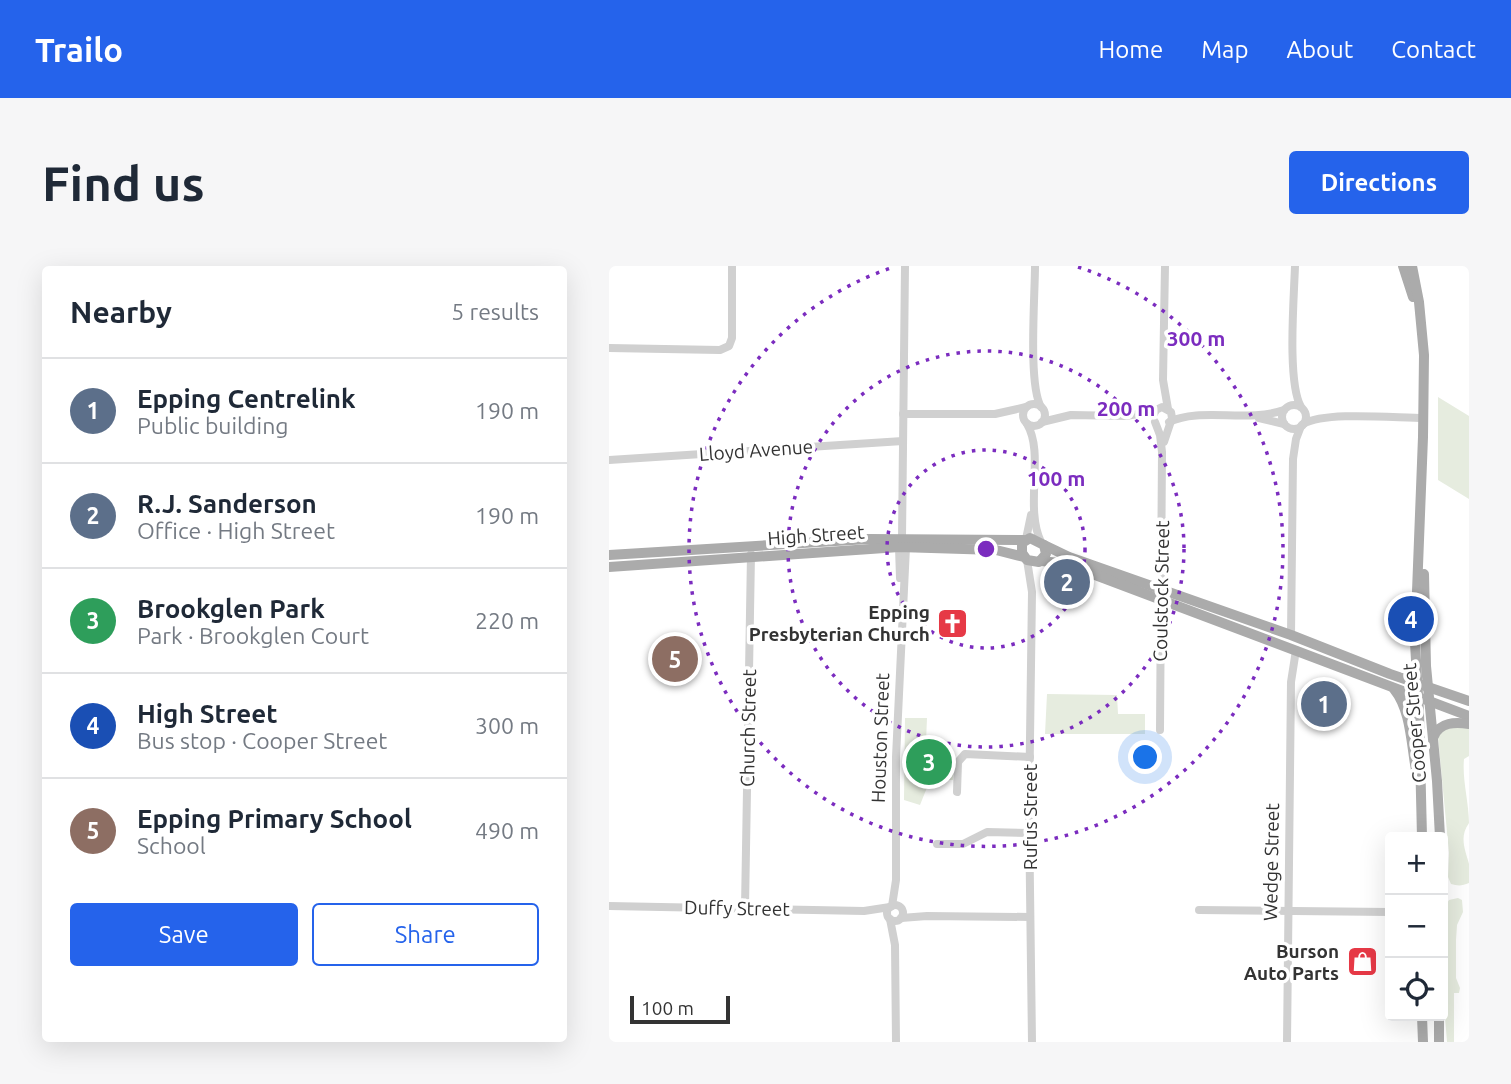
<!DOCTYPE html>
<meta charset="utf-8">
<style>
body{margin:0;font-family:Ubuntu,sans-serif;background:#f6f6f7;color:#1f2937}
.controls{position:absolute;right:21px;bottom:21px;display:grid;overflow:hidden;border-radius:7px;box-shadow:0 7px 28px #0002}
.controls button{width:63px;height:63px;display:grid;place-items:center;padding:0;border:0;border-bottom:2px solid #e0e1e3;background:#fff;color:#1f2937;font:35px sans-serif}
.scale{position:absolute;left:21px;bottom:18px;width:100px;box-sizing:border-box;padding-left:7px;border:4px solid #333;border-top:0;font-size:19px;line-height:24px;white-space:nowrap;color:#333;-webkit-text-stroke:5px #fff;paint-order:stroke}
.you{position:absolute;left:537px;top:492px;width:24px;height:24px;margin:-18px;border:5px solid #fff;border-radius:50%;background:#1a73e8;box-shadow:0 0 0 10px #1a73e833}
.badge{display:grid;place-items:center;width:46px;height:46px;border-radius:50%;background:#2563eb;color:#fff;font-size:23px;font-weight:700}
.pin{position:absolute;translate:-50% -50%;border:4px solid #fff;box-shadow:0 2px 7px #0006}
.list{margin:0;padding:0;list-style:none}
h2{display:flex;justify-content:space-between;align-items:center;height:91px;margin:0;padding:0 28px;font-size:30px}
h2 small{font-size:23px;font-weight:400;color:#747a83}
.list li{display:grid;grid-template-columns:46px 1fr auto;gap:21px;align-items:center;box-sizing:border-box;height:105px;padding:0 28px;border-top:2px solid #e0e1e3}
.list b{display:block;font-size:26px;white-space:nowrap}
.list p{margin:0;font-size:23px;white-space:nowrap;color:#747a83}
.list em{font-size:23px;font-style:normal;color:#747a83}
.actions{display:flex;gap:14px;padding:21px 28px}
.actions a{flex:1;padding:16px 0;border:2px solid #2563eb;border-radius:7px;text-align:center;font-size:24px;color:#2563eb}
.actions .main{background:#2563eb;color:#fff}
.icon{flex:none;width:38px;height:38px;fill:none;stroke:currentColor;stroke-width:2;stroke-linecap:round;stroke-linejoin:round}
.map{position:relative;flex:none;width:860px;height:776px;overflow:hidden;border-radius:7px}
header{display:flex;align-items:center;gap:42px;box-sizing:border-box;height:98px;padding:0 35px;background:#2563eb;color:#fff}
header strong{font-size:33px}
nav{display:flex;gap:38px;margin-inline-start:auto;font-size:24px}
.intro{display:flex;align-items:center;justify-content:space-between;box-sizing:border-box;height:168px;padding:0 42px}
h1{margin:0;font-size:49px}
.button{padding:18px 32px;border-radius:7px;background:#2563eb;color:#fff;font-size:24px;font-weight:700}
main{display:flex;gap:42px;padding:0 42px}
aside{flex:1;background:#fff;border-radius:7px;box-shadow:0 7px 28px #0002}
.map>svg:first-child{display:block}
.green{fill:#e6ecdf}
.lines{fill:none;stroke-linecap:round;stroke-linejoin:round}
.minor{stroke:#d0d0d0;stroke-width:8}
.major{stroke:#ababab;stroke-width:10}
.ring{fill:none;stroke:#7b2cbf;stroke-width:3.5;stroke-dasharray:3.5 7}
.labels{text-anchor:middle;stroke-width:7;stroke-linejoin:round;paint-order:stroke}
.street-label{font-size:19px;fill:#333;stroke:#fff}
.poi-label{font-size:19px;font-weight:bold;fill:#333;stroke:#fff;text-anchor:end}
.centre{fill:#7b2cbf;stroke:#fff;stroke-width:3.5}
.ring-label{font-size:21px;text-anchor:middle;font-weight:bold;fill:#7b2cbf;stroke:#fff;stroke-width:7;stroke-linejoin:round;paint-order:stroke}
</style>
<header>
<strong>Trailo</strong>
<nav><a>Home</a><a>Map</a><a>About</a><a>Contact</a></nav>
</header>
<div class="intro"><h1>Find us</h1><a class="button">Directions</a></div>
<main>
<aside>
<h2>Nearby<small>5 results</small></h2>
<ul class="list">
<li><span class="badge" style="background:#5c6f8a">1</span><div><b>Epping Centrelink</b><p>Public building</p></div><em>190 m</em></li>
<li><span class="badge" style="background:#5c6f8a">2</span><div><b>R.J. Sanderson</b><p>Office · High Street</p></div><em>190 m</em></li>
<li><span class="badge" style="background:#2e9e5b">3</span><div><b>Brookglen Park</b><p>Park · Brookglen Court</p></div><em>220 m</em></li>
<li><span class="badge" style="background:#1a4fb4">4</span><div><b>High Street</b><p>Bus stop · Cooper Street</p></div><em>300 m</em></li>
<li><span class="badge" style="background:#8d6e63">5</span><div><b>Epping Primary School</b><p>School</p></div><em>490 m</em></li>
</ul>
<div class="actions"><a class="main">Save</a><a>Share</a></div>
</aside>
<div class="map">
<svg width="860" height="776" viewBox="0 0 860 776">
<rect width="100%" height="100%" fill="#fff"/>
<g class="green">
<polygon points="829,131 860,150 860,233 829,214"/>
<polygon points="438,428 508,429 509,448 536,448 536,468 436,468"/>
<polygon points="296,452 318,452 317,476 330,488 345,489 344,514 321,514 311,539 295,534"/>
<path d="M860 459V490L855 493C853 514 860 536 860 557 850 571 856 583 860 598 860 603 860 611 860 617 853 620 849 620 842 618L839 611 840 587 829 471 832 464Z"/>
<polygon points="849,632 853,634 854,646 848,659 847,674 847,712 851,722 850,727 845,727 845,776 838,776 835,738 837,639 840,634"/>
</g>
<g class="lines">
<g class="minor">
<path d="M426 0C426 30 419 119 432 141"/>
<polyline points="556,0 554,114 559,143"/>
<path d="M686 0C685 32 678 116 692 141"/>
<polyline points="0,82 111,84 120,80 123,72 123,0"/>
<circle cx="425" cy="149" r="11"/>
<circle cx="685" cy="151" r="12"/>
<polyline points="294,148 386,148 417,141"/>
<polyline points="545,148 547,144 553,141 562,146 563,152 555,176"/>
<polyline points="650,152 675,158"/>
<polyline points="433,156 462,149 517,150 546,145"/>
<polyline points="546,156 551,169 553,186 551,464"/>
<path d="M560 156C592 141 638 157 675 144"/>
<path d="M418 158C436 188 415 240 432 276"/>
<path d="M694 158C717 145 786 152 815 152"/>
<polyline points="0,194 294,175"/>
<polyline points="293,272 296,0"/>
<polyline points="417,273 422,249"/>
<polyline points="290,281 291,312"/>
<polyline points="418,294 423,326 420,547 423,776"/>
<polyline points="682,369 684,193 687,173 692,160"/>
<polyline points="348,526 349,496 356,488 421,491"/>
<polyline points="328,578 354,578 378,566 421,567"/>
<circle cx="286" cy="647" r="8"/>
<polyline points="0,640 255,645 281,641"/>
<polyline points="283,640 287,614 287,491 297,281"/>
<polyline points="136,642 142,288"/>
<polyline points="590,644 781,646"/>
<polyline points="292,652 318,650 421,651"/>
<polyline points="281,653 286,679 287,776"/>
<polyline points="678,776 682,416 687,384"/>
</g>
<g class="major">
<polyline points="794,0 804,31"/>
<polyline points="803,0 810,36 815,89 814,171 806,377 810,446 813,571"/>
<polygon points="421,272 435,279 437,288 430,296 418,294 413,287 413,277"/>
<polyline points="435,279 460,291 682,369 781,408 860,435"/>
<polyline points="0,289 259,273 415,274"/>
<polyline points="433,295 457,298 860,450"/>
<polyline points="0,301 290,281 387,284 415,291"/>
<polyline points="815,308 817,400 828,515 831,571"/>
<path d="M785 423C803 445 802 482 808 509"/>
<path d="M825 470C831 456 846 456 860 458"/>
<polyline points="813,750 814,776"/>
<polyline points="830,776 830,750"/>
</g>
</g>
<g class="ring">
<circle cx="377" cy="283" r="99"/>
<circle cx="377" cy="283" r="198"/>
<path d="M469 1A297 297 0 1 1 285 1"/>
</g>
<defs>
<symbol id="church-square" viewBox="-11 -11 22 22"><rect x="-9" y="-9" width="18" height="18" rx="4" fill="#e63946" stroke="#fff"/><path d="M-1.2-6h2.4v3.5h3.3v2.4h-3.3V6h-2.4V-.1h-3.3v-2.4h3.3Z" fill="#fff"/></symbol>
<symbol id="shop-square" viewBox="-11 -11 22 22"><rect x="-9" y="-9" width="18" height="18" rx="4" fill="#e63946" stroke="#fff"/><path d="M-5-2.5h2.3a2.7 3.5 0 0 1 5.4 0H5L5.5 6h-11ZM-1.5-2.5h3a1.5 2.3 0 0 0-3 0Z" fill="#fff"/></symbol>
</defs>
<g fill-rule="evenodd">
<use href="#church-square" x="326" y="340" width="35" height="35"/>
<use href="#shop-square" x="736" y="678" width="35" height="35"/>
</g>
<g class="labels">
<g class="street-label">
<text transform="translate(147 184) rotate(-4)" y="7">Lloyd Avenue</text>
<text transform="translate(207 269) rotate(-4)" y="7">High Street</text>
<text transform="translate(552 325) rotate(-89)" y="7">Coulstock Street</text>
<text transform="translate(805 457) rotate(-95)" y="7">Cooper Street</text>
<text transform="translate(139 462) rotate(-89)" y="7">Church Street</text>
<text transform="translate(271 472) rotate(-88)" y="7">Houston Street</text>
<text transform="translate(421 551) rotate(-90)" y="7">Rufus Street</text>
<text transform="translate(662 596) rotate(-89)" y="7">Wedge Street</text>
<text transform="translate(128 642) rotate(1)" y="7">Duffy Street</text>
</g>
<g class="poi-label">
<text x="321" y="353">Epping<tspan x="321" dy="22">Presbyterian Church</tspan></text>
<text x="730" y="692">Burson<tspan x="730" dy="22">Auto Parts</tspan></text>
</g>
</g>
<circle cx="377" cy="283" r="10" class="centre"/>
<g class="ring-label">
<text x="587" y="80">300 m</text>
<text x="517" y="150">200 m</text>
<text x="447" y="220">100 m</text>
</g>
</svg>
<div class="controls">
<button>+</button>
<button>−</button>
<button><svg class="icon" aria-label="locate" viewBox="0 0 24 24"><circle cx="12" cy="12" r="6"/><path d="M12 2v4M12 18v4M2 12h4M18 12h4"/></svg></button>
</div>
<div class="scale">100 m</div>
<div class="you"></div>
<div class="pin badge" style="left:715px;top:438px;background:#5c6f8a">1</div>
<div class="pin badge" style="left:458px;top:316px;background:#5c6f8a">2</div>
<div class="pin badge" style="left:320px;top:496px;background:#2e9e5b">3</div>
<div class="pin badge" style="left:802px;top:353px;background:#1a4fb4">4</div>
<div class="pin badge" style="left:66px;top:393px;background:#8d6e63">5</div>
</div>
</main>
